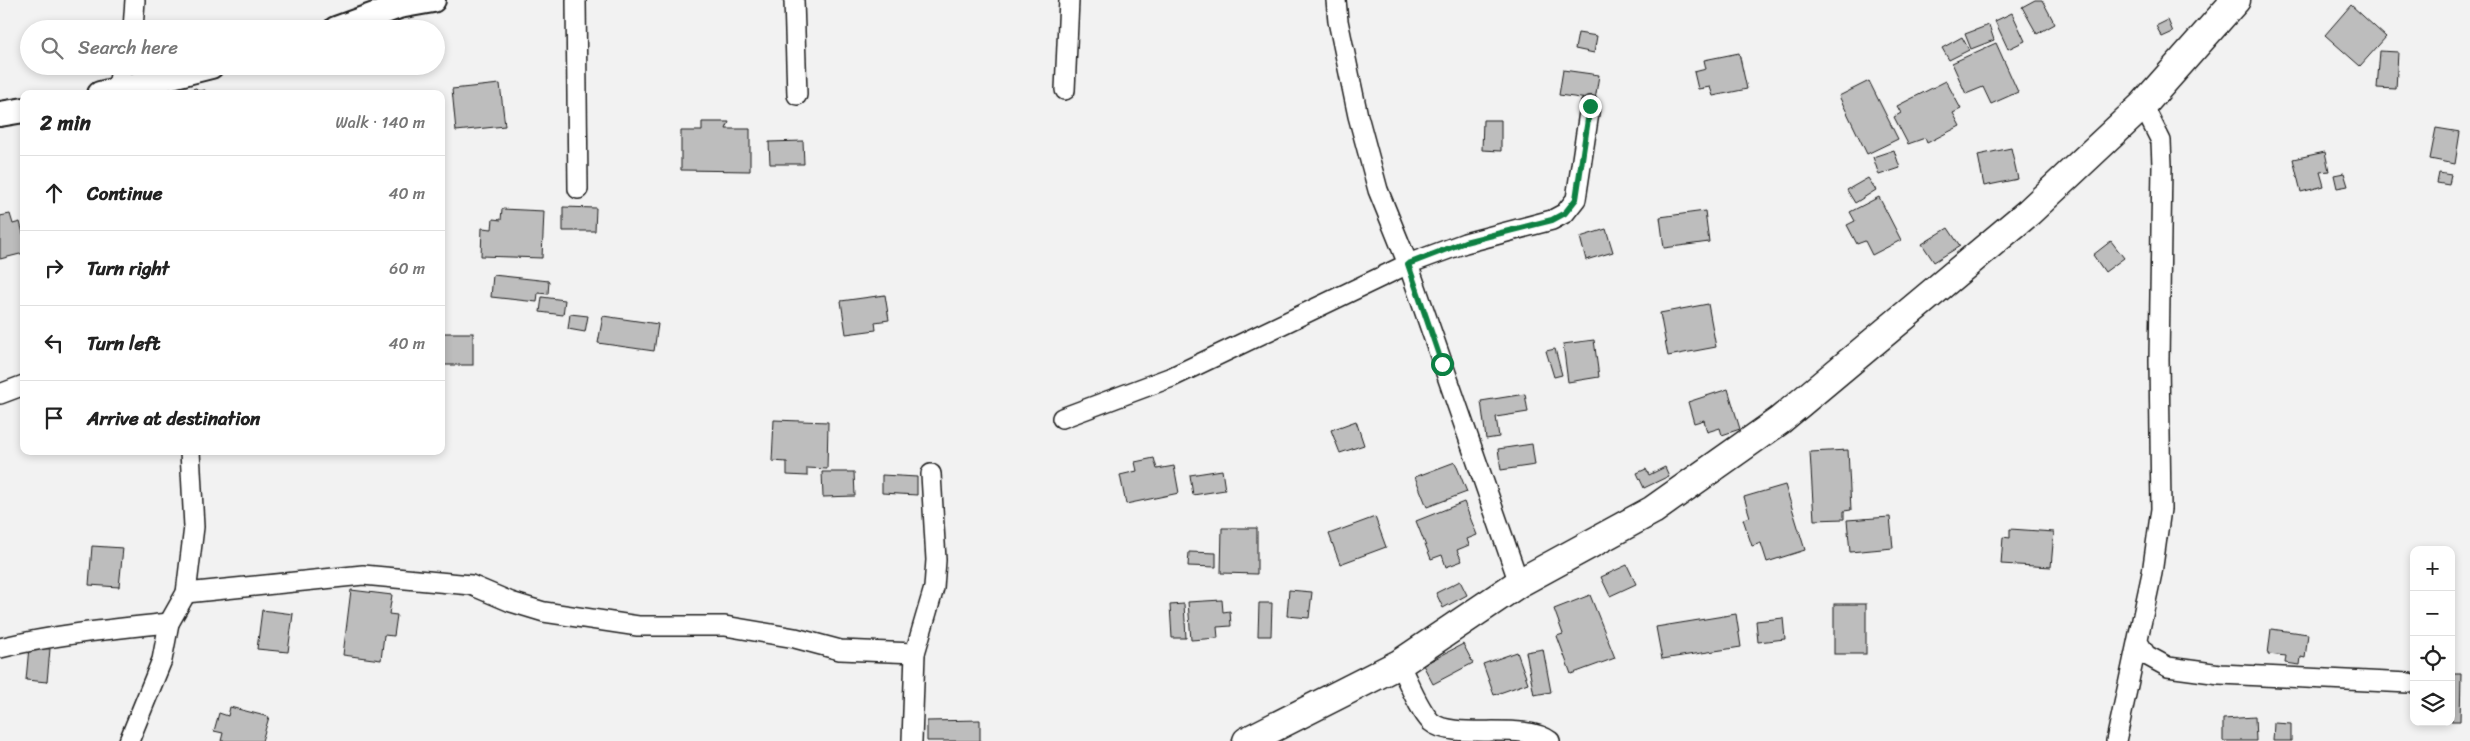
<!DOCTYPE html>
<meta charset="utf-8">
<style>
body{margin:0;font-family:Sriracha,sans-serif;background:#f2f2f2;color:#222}
.controls{position:absolute;right:15px;bottom:15px;display:grid;overflow:hidden;border-radius:10px;box-shadow:0 2px 8px #0003}
.controls button{width:45px;height:45px;display:grid;place-items:center;padding:0;border:0;border-bottom:1px solid #e0e0e0;background:#fff;color:#222;font:25px sans-serif}
.stop{position:absolute;width:15px;height:15px;margin:-11px;border:4px solid #0b8043;border-radius:50%;background:#fff}
.stop.end{background:#0b8043;border-color:#fff;box-shadow:0 1px 5px #0008}
.list{margin:0;padding:0;list-style:none}
h2{display:flex;justify-content:space-between;align-items:center;height:65px;margin:0;padding:0 20px;font-size:21px}
h2 small{font-size:16px;font-weight:400;color:#767676}
.list li{display:grid;grid-template-columns:32px 1fr auto;gap:15px;align-items:center;box-sizing:border-box;height:75px;padding:0 20px;border-top:1px solid #e0e0e0}
.list b{display:block;font-size:19px;white-space:nowrap}
.list em{font-size:16px;font-style:normal;color:#767676}
.icon{flex:none;width:28px;height:28px;fill:none;stroke:currentColor;stroke-width:2;stroke-linecap:round;stroke-linejoin:round}
.map{position:relative;flex:none;width:2470px;height:741px;overflow:hidden}
.search{position:absolute;background:#fff;box-shadow:0 2px 8px #0003;left:20px;top:20px;width:425px;height:55px;display:flex;align-items:center;gap:12px;box-sizing:border-box;padding:0 18px;border-radius:28px;color:#767676;font-size:19px}
.panel{position:absolute;background:#fff;box-shadow:0 2px 8px #0003;left:20px;top:90px;width:425px;height:365px;border-radius:10px}
.map>svg:first-child{display:block}
.building{fill:#bdbdbd;stroke:#1c1c1c}
.lines{fill:none;stroke-linecap:round;stroke-linejoin:round}
.minor-casing{stroke:#1c1c1c;stroke-width:22}
.tertiary-casing{stroke:#1c1c1c;stroke-width:28}
.secondary-casing{stroke:#1c1c1c;stroke-width:31}
.minor{stroke:#fff;stroke-width:19}
.tertiary{stroke:#fff;stroke-width:24}
.secondary{stroke:#fff;stroke-width:28}
.route{stroke:#0b8043;stroke-width:6}
</style>
<div class="map">
<svg width="2470" height="741" viewBox="0 0 2470 741">
<rect width="100%" height="100%" fill="#f2f2f2"/>
<filter id="ink" filterUnits="userSpaceOnUse"><feTurbulence type="fractalNoise" baseFrequency=".02" numOctaves="2"/><feDisplacementMap in="SourceGraphic" scale="10" xChannelSelector="R" yChannelSelector="G"/><feConvolveMatrix kernelMatrix="1 2 1 2 8 2 1 2 1" color-interpolation-filters="sRGB"/></filter>
<g filter="url(#ink)">
<g class="building">
<polygon points="2035,0 2042,0 2055,24 2037,34 2022,7"/>
<polygon points="2351,5 2386,37 2360,66 2325,35"/>
<polygon points="2012,13 2025,41 2008,49 1995,21"/>
<polygon points="2168,20 2173,32 2162,37 2156,26"/>
<polygon points="1989,25 1994,40 1971,49 1965,34"/>
<polygon points="1578,33 1597,36 1594,53 1575,49"/>
<polygon points="1962,37 1969,50 1949,60 1942,48"/>
<polygon points="1996,43 2018,92 1991,104 1983,87 1966,94 1952,63"/>
<polygon points="2380,51 2398,52 2396,89 2377,88"/>
<polygon points="1739,53 1747,89 1713,96 1710,87 1698,89 1694,72 1706,69 1704,60"/>
<polygon points="1563,70 1599,75 1595,100 1559,95"/>
<polygon points="1869,81 1898,139 1867,154 1839,96"/>
<polygon points="1946,81 1961,109 1953,113 1960,126 1927,143 1925,138 1908,144 1894,117 1901,113 1897,106"/>
<polygon points="500,84 505,126 456,131 452,89"/>
<polygon points="196,88 199,91 205,90 206,94 181,94 181,92"/>
<polygon points="1483,120 1501,120 1501,151 1482,150"/>
<polygon points="702,122 729,122 726,129 750,129 750,171 681,170 681,131 702,131"/>
<polygon points="2436,128 2460,132 2455,164 2430,159"/>
<polygon points="803,141 804,164 770,164 769,142"/>
<polygon points="2011,148 2018,179 1984,186 1978,155"/>
<polygon points="1894,150 1900,168 1879,175 1873,157"/>
<polygon points="2325,152 2329,171 2320,172 2324,186 2301,192 2293,159"/>
<polygon points="2344,173 2348,186 2337,188 2334,175"/>
<polygon points="2439,173 2451,175 2449,185 2437,183"/>
<polygon points="1868,178 1876,190 1855,203 1847,190"/>
<polygon points="1879,197 1901,240 1872,255 1865,241 1857,244 1847,225 1855,221 1850,212"/>
<polygon points="563,207 596,208 595,231 563,231"/>
<polygon points="502,209 544,211 542,258 481,256 482,228 492,229 493,219 501,220"/>
<polygon points="1705,211 1709,242 1664,248 1660,217"/>
<polygon points="10,214 13,224 20,222 24,237 24,253 0,259 0,216"/>
<polygon points="1948,228 1960,246 1934,262 1922,244"/>
<polygon points="1606,229 1613,252 1586,260 1580,237"/>
<polygon points="2111,241 2124,258 2105,272 2093,255"/>
<polygon points="493,275 549,281 548,294 538,293 537,302 491,297"/>
<polygon points="885,295 889,320 875,322 876,330 846,334 841,301"/>
<polygon points="542,297 565,300 563,315 540,312"/>
<polygon points="1708,304 1716,347 1668,356 1660,313"/>
<polygon points="570,314 588,316 585,332 568,329"/>
<polygon points="603,316 658,324 654,351 598,343"/>
<rect x="441" y="333" width="32" height="32"/>
<polygon points="1594,340 1599,377 1568,382 1563,344"/>
<polygon points="1555,349 1562,375 1554,377 1546,351"/>
<polygon points="1728,389 1740,429 1722,435 1720,428 1707,432 1704,420 1694,423 1688,402"/>
<polygon points="1525,394 1528,412 1496,417 1499,437 1486,439 1481,401"/>
<polygon points="774,420 828,422 827,469 807,468 807,476 787,475 787,462 772,461"/>
<polygon points="1356,421 1364,445 1340,453 1331,430"/>
<polygon points="1532,444 1535,465 1501,470 1498,449"/>
<polygon points="1848,450 1851,510 1844,511 1844,519 1814,520 1810,452"/>
<polygon points="1154,458 1157,469 1174,466 1179,493 1126,504 1120,475 1137,471 1135,462"/>
<polygon points="1455,462 1467,492 1427,507 1415,477"/>
<polygon points="1665,467 1669,476 1644,488 1637,473 1646,469 1649,475"/>
<polygon points="1222,470 1225,490 1193,495 1190,475"/>
<polygon points="822,472 854,472 855,496 823,497"/>
<polygon points="882,475 917,477 917,495 882,493"/>
<polygon points="1785,485 1805,550 1767,562 1761,543 1752,546 1743,519 1750,517 1744,497"/>
<polygon points="1464,502 1477,535 1467,539 1469,545 1457,550 1462,561 1446,567 1442,555 1431,559 1416,521"/>
<polygon points="1375,517 1386,547 1340,564 1329,534"/>
<polygon points="1890,517 1893,548 1850,552 1847,520"/>
<polygon points="1222,528 1257,528 1257,574 1221,573"/>
<polygon points="2010,529 2054,532 2051,567 2001,564 2003,537 2010,538"/>
<polygon points="92,546 123,548 119,587 89,585"/>
<polygon points="1189,552 1216,553 1216,567 1188,566"/>
<polygon points="1627,565 1636,584 1610,596 1601,577"/>
<polygon points="1460,581 1467,595 1443,608 1436,593"/>
<polygon points="351,590 392,595 389,614 397,615 394,636 384,635 381,660 343,655"/>
<polygon points="1289,590 1312,592 1309,618 1287,616"/>
<polygon points="1590,595 1615,658 1571,674 1557,636 1563,634 1554,609"/>
<polygon points="1222,600 1223,612 1230,611 1231,626 1217,627 1218,638 1191,640 1188,602"/>
<polygon points="1259,603 1272,603 1271,636 1258,636"/>
<polygon points="1184,604 1186,638 1172,638 1170,605"/>
<rect x="1834" y="604" width="32" height="50"/>
<polygon points="262,610 293,614 288,652 257,649"/>
<polygon points="1736,614 1741,647 1662,659 1656,627"/>
<polygon points="1783,618 1785,639 1758,642 1756,621"/>
<polygon points="2271,629 2308,634 2305,658 2301,657 2300,665 2285,663 2286,656 2268,654"/>
<polygon points="1463,644 1473,663 1433,684 1423,665"/>
<polygon points="29,647 50,649 47,682 26,680"/>
<polygon points="1543,649 1551,692 1534,695 1526,652"/>
<polygon points="1517,652 1528,683 1494,695 1483,664"/>
<polygon points="2451,674 2461,674 2460,721 2451,721"/>
<polygon points="230,707 269,717 262,741 221,741 223,733 214,731 219,713 228,716"/>
<polygon points="2255,717 2256,741 2223,741 2223,719"/>
<polygon points="980,720 980,741 927,741 927,721"/>
<polygon points="2274,723 2291,724 2291,741 2273,741"/>
</g>
<g class="lines">
<defs>
<g id="minor">
<polyline points="576,0 578,189"/>
<polyline points="794,0 797,95"/>
<polyline points="1336,0 1338,21 1358,116 1378,190 1408,264 1519,583"/>
<polyline points="133,29 135,0"/>
<polyline points="1065,90 1069,0"/>
<polyline points="116,94 122,66"/>
<polyline points="0,394 24,385"/>
<polyline points="1062,418 1172,377 1408,264 1465,243 1552,220 1565,213 1576,199 1590,106"/>
<polyline points="186,593 363,575 471,585 511,602 544,612 638,626 725,626 795,638 840,650 915,653"/>
<polyline points="2138,642 2146,655 2168,667 2220,674 2409,683"/>
<path d="M0 648C56 634 112 629 169 623"/>
<path d="M1399 664C1409 682 1417 707 1431 722 1453 741 1524 721 1550 741"/>
<polyline points="129,741 162,660 169,623 186,593 194,527 190,451"/>
<polyline points="912,741 915,653 934,588 936,560 931,474"/>
<polyline points="2116,741 2152,573 2161,509 2159,360 2162,165 2161,141 2143,105"/>
</g>
<g id="tertiary">
<polyline points="336,29 399,6 433,0"/>
<polyline points="100,94 211,66"/>
<polyline points="0,114 24,110"/>
</g>
<polyline id="secondary" points="1247,741 1399,664 1519,583 1653,510 1779,421 2029,212 2143,105 2236,0"/>
</defs>
<use href="#minor" class="minor-casing"/>
<use href="#tertiary" class="tertiary-casing"/>
<use href="#secondary" class="secondary-casing"/>
<use href="#minor" class="minor"/>
<use href="#tertiary" class="tertiary"/>
<use href="#secondary" class="secondary"/>
</g>
</g>
<g class="lines" filter="url(#ink)">
<polyline class="route" points="1442,364 1408,264 1465,242 1552,220 1565,213 1576,199 1590,106"/>
</g>
</svg>
<div class="controls">
<button>+</button>
<button>−</button>
<button><svg class="icon" aria-label="locate" viewBox="0 0 24 24"><circle cx="12" cy="12" r="6"/><path d="M12 2v4M12 18v4M2 12h4M18 12h4"/></svg></button>
<button><svg class="icon" aria-label="layers" viewBox="0 0 24 24"><path d="M12 4l9 5-9 5-9-5zM3 14l9 5 9-5"/></svg></button>
</div>
<div class="stop" style="left:1442px;top:364px"></div>
<div class="stop end" style="left:1590px;top:106px"></div>
<div class="search"><svg class="icon" aria-label="search" viewBox="0 0 24 24"><circle cx="10" cy="10" r="6"/><path d="M15 15l6 6"/></svg>Search here</div>
<section class="panel">
<h2>2 min<small>Walk · 140 m</small></h2>
<ul class="list">
<li><svg class="icon" aria-label="ahead" viewBox="0 0 24 24"><path d="M12 20V5M6 11l6-6 6 6"/></svg><div><b>Continue</b></div><em>40 m</em></li>
<li><svg class="icon" aria-label="right" viewBox="0 0 24 24"><path d="M7 20v-9h11M14 6l5 5-5 5"/></svg><div><b>Turn right</b></div><em>60 m</em></li>
<li><svg class="icon" aria-label="left" viewBox="0 0 24 24"><path d="M17 20v-9H6M10 6l-5 5 5 5"/></svg><div><b>Turn left</b></div><em>40 m</em></li>
<li><svg class="icon" aria-label="arrive" viewBox="0 0 24 24"><path d="M6 21V4h12l-3 4 3 4H6"/></svg><div><b>Arrive at destination</b></div></li>
</ul>
</section>
</div>
